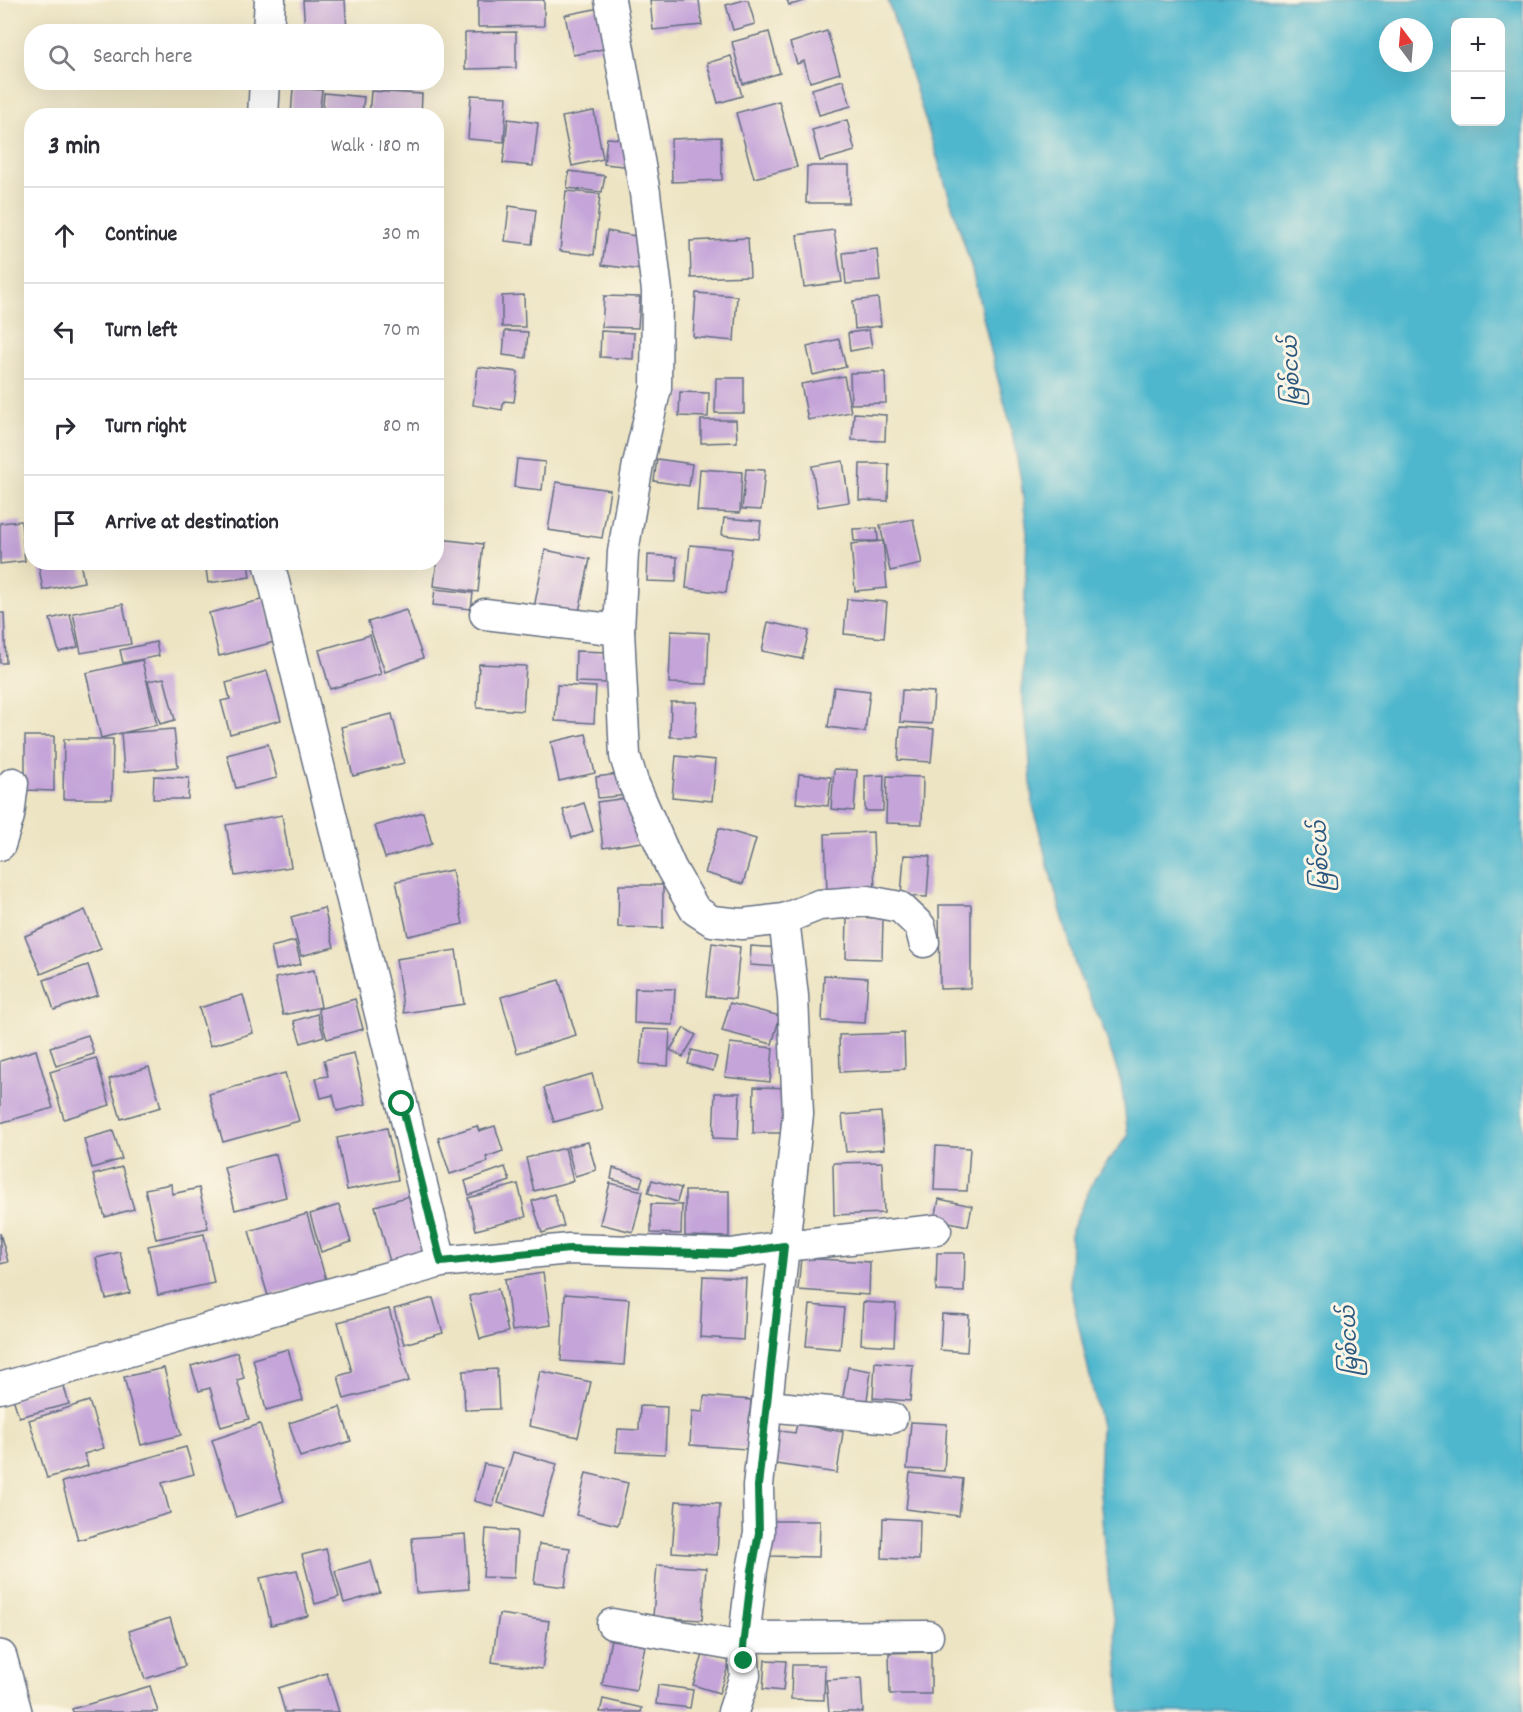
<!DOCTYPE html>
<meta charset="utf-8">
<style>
body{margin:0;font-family:Dekko,"Noto Sans Myanmar",sans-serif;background:#f2f2f3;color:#2b2b33}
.controls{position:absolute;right:18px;top:18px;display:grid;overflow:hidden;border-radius:12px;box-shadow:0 6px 24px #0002}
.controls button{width:54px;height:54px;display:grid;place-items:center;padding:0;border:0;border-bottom:2px solid #e1e1e2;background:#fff;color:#2b2b33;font:30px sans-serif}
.compass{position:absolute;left:1379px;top:18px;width:54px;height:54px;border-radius:50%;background:#fff;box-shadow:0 6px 24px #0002;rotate:344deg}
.stop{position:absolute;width:18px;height:18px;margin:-14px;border:4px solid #0b8043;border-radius:50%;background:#fff}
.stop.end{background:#0b8043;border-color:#fff;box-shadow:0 2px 6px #0008}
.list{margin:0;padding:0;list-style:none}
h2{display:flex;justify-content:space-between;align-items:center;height:78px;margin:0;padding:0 24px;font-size:26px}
h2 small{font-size:20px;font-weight:400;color:#7c7c81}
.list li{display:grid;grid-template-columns:39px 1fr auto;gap:18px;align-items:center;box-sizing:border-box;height:96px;padding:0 24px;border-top:2px solid #e1e1e2}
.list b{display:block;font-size:22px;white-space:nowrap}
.list em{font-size:20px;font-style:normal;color:#7c7c81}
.icon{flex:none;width:33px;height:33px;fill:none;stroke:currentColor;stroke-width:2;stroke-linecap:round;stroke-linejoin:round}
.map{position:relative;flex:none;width:1523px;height:1712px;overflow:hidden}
.search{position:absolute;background:#fff;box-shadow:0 6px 24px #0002;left:24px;top:24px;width:420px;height:66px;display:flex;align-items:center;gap:15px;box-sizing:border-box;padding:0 21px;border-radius:24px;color:#7c7c81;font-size:22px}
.panel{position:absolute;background:#fff;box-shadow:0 6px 24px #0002;left:24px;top:108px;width:420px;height:462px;border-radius:24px}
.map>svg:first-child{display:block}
.water{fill:#4fb7cd;stroke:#357396;stroke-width:1.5;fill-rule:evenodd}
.building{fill:#c5a4d9}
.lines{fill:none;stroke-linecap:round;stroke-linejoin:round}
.street-casing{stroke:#646e81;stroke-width:33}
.highway-casing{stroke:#646e81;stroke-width:36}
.street{stroke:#fff;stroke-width:30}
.highway{stroke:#fff;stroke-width:33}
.route{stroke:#0b8043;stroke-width:8}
.labels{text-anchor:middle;stroke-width:6;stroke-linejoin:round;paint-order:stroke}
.water-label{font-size:21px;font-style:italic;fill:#2b587f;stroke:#fcf5e5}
</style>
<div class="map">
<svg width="1523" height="1712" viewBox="0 0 1523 1712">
<rect width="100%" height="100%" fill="#fcf5e5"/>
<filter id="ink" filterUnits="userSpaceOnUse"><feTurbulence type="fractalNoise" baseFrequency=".0167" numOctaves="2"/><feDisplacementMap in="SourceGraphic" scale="12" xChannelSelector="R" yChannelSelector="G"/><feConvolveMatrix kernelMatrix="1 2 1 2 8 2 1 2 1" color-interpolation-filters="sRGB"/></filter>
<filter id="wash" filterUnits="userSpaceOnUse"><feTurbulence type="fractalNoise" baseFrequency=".008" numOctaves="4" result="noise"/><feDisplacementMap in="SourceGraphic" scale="24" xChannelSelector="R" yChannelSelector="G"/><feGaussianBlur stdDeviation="1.35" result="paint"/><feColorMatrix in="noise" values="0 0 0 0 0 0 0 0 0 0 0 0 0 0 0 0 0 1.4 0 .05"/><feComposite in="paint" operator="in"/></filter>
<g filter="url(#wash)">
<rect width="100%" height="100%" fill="#ede4c3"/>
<path class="water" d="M888 0H1523V1712H1121L1117 1650 1104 1542 1099 1481 1101 1426 1070 1287 1071 1230 1095 1178 1128 1136 1121 1082 1103 1027 1079 975 1047 862 1032 801 1029 749 1022 694 1027 532 1021 480 1011 427 996 372 971 266ZM1456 22H1500V122H1456ZM1388 27H1424V63H1388Z"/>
<g id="blocks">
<g class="building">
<polygon points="303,0 345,0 347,32 305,32"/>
<polygon points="478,0 544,0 544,26 478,27"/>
<polygon points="650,0 699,0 702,25 653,30"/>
<polygon points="744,0 748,0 755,24 733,30 726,5"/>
<polygon points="787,0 806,0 806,1 789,5"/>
<polygon points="600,8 608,48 573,55 565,15"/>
<polygon points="827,31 840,73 810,82 804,61 797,64 790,43"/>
<polygon points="516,32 516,68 465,69 465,33"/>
<polygon points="769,32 780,73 743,84 732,42"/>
<polygon points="731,56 742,96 718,103 707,63"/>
<polygon points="843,80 851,106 819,115 812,89"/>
<polygon points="293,88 322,90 319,116 291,116"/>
<polygon points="371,91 422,94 421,116 369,116"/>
<polygon points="324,93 364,97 362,116 322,116"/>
<polygon points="471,95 507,97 504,142 468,139"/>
<polygon points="779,101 797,167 754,178 736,113"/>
<polygon points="594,111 603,159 572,166 562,117"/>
<polygon points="508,119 538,123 533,166 503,163"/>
<polygon points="847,120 855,151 820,161 812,130"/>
<polygon points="721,137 722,180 672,182 671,139"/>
<polygon points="607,138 636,140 633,167 604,164"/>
<polygon points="807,166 849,166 849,203 806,203"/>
<polygon points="569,171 605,176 602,192 567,188"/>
<polygon points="566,191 600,194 594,255 560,251"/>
<polygon points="509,206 536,210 532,244 505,241"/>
<polygon points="834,230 842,282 804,287 797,235"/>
<polygon points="607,231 647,238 642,270 602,265"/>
<polygon points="748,238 750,276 691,278 690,241"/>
<polygon points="877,249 880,281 846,284 843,253"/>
<polygon points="696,293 737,296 734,341 693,337"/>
<polygon points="524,295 525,327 502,327 502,296"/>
<polygon points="604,296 640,297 638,328 602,327"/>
<polygon points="878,298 881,326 855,329 853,301"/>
<polygon points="869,330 872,347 850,351 848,333"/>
<polygon points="505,331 528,332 526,358 503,355"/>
<polygon points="601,331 634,333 633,359 600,357"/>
<polygon points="839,339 846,367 813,375 807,347"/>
<polygon points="478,367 518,372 514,402 504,401 502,410 473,405"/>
<polygon points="885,372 886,403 851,404 850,373"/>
<polygon points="844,376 851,412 808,420 801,384"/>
<polygon points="716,378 744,378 744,413 715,413"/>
<polygon points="680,392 709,393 708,417 679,416"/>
<polygon points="854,413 886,415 885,441 852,440"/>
<polygon points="701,420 736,420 737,442 701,443"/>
<polygon points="517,459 545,462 542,490 514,487"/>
<polygon points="657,459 692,464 689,486 654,481"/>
<polygon points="843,461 849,502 818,507 812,466"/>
<polygon points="860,464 889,464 888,501 859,500"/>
<polygon points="700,469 742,472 740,513 697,511"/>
<polygon points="746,469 765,470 761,510 742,509"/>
<polygon points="556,482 610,490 602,538 548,530"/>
<polygon points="724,518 761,521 759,539 722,535"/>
<polygon points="913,519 922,564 890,571 880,525"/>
<polygon points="21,521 25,561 0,564 0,523"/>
<polygon points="877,528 878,541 854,541 853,529"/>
<polygon points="439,539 483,544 478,592 434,586"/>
<polygon points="883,541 887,588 855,591 851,544"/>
<polygon points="690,545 732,549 726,593 686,588"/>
<polygon points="545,550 590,559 578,617 534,608"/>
<polygon points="648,555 677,557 676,582 647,581"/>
<polygon points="38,562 80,562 84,582 43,590"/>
<polygon points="205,562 248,562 250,577 208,583"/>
<polygon points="435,589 473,593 471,609 433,605"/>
<polygon points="265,599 275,642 219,656 209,613"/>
<polygon points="847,599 887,602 884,638 844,634"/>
<polygon points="123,604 131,644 81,653 73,613"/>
<polygon points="406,610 423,658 385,672 368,622"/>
<polygon points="0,613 4,613 6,663 0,663"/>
<polygon points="70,614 78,647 59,652 50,619"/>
<polygon points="768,622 809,631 802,659 762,651"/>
<polygon points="671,631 709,633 707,684 669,683"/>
<polygon points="370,635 381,674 330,689 319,650"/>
<polygon points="156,642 159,656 123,663 120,650"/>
<polygon points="576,651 610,652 608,683 575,682"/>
<polygon points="142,660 157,725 122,733 174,729 178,767 124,772 121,733 101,738 86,673"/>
<polygon points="479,664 526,666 523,711 477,708"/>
<polygon points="267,671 281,720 230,734 221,701 230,699 226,683"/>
<polygon points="164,678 175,720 160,724 148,681"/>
<polygon points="557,685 596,687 594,723 555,721"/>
<polygon points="834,687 870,691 865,732 828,727"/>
<polygon points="902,690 934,692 932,724 900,722"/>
<polygon points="671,702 697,702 695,737 670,737"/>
<polygon points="392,714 404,763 353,776 341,727"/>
<polygon points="900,727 934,729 931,762 898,760"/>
<polygon points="586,734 595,773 559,781 551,742"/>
<polygon points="25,736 54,736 54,791 25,790"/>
<polygon points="64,739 113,739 112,799 63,799"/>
<polygon points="268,744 277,778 236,788 227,755"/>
<polygon points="676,756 716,760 712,801 672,797"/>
<polygon points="834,769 857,770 854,811 831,809"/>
<polygon points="626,773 629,795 598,798 596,777"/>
<polygon points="799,774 831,777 828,806 796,803"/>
<polygon points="884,775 883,811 865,811 865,776"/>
<polygon points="154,776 189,778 188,799 153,799"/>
<polygon points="887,776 923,777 922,824 886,823"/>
<polygon points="635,797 642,842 603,848 597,802"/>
<polygon points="584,803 593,831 572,838 563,810"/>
<polygon points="423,812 432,844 385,858 375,826"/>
<polygon points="282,815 291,867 235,876 226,825"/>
<polygon points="719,828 756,839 743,884 705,873"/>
<polygon points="873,832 875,892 827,894 825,834"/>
<polygon points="904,855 930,856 927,897 901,896"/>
<polygon points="452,870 463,924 408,936 396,881"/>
<polygon points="619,885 663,885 663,928 618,927"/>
<polygon points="939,905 971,905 971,988 940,989"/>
<polygon points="324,908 334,947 301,956 291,917"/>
<polygon points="85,910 101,949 41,974 25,936"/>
<polygon points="847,917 883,918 882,959 846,958"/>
<polygon points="295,941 301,964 276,970 271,947"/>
<polygon points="712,943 740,947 735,999 706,996"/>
<polygon points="751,946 779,948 778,967 750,965"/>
<polygon points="456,950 464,1004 404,1013 396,959"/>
<polygon points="88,965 98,995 54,1010 44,980"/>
<polygon points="314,970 321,1007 283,1015 275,978"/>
<polygon points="824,975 868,978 865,1023 822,1021"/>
<polygon points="559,980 576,1035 517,1053 501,997"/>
<polygon points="635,988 675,989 673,1025 634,1023"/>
<polygon points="243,995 253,1033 210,1046 199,1008"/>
<polygon points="355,999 363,1029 327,1039 318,1009"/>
<polygon points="730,1003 780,1016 772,1044 722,1031"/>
<polygon points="317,1014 324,1036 301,1043 294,1021"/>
<polygon points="684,1028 696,1035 683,1057 670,1050"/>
<polygon points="643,1029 670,1030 668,1066 640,1064"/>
<polygon points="904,1033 905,1069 840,1072 839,1035"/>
<polygon points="88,1035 94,1054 56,1066 50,1047"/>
<polygon points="730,1043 773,1048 770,1082 725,1077"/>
<polygon points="36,1050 53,1108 0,1123 0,1061"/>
<polygon points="692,1050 717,1057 713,1071 688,1064"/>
<polygon points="354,1053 366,1104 337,1111 333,1095 321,1098 316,1078 328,1076 324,1060"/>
<polygon points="96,1058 110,1105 64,1119 50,1072"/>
<polygon points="149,1067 161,1107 121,1119 109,1079"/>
<polygon points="285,1073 299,1121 223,1142 209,1094"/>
<polygon points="592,1074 602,1109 554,1122 544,1088"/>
<polygon points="754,1087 792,1088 791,1133 753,1133"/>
<polygon points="715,1093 740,1093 738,1139 713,1138"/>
<polygon points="881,1112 884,1149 846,1152 842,1115"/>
<polygon points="477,1126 479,1131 495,1126 503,1151 486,1157 488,1162 450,1174 438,1138"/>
<polygon points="387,1128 398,1180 347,1190 337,1138"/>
<polygon points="113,1131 122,1159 92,1168 84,1139"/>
<polygon points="588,1142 596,1170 575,1176 567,1147"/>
<polygon points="936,1146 970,1148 967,1191 934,1190"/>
<polygon points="565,1148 573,1181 534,1191 526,1158"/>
<polygon points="276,1154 286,1197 235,1210 224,1167"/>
<polygon points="882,1162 884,1213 834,1215 833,1163"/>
<polygon points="122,1167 134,1209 105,1217 93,1175"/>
<polygon points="505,1167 510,1181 469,1195 465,1181"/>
<polygon points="613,1168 643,1177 640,1187 611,1179"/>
<polygon points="652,1180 681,1188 677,1202 648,1193"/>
<polygon points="610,1183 643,1191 633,1232 600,1224"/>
<polygon points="171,1184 172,1194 199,1188 208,1228 156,1239 145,1189"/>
<polygon points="518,1184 526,1217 476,1230 468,1198"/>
<polygon points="685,1191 729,1191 729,1237 685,1236"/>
<polygon points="554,1194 564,1226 542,1233 532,1201"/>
<polygon points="413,1195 429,1252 390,1262 375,1206"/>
<polygon points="939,1199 972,1206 968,1226 935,1219"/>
<polygon points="651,1204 682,1205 681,1234 651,1233"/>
<polygon points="339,1205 351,1242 321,1252 310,1214"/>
<polygon points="307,1214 326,1280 268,1296 249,1231"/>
<polygon points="0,1233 8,1262 0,1264"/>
<polygon points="204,1234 214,1283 158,1295 148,1246"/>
<polygon points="120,1252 130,1293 106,1299 96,1258"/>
<polygon points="937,1253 965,1253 964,1292 936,1291"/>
<polygon points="801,1258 870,1262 869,1295 798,1290"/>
<polygon points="543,1273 551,1325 512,1331 505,1279"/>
<polygon points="703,1276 746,1278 743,1340 700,1337"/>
<polygon points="498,1289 508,1332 480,1339 469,1296"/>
<polygon points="565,1294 629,1299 624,1365 561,1361"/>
<polygon points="433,1298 443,1333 404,1344 394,1309"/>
<polygon points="863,1302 896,1304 894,1346 861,1344"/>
<polygon points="810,1305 844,1308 840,1349 806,1346"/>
<polygon points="389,1309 409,1381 344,1399 338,1376 352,1372 338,1322"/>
<polygon points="942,1314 969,1315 967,1352 940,1350"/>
<polygon points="288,1349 303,1400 266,1410 253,1359"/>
<polygon points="237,1352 244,1378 237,1380 249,1419 221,1427 210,1388 199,1391 191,1366"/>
<polygon points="875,1362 913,1365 910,1401 873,1398"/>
<polygon points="848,1367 871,1371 866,1407 842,1403"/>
<polygon points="164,1368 181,1435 141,1445 124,1377"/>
<polygon points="497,1369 499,1409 465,1410 463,1371"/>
<polygon points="540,1371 591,1382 578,1437 529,1426"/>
<polygon points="63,1383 69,1404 19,1417 13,1398"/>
<polygon points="704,1396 751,1400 747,1449 690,1445 692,1411 703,1412"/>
<polygon points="89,1401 104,1448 84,1454 88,1466 47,1478 29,1420"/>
<polygon points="640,1406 667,1407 665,1454 616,1452 618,1429 639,1430"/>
<polygon points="340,1407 351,1441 300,1457 289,1423"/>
<polygon points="911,1422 947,1424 944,1471 907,1469"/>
<polygon points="260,1424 284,1501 236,1517 212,1440"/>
<polygon points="797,1424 843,1432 837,1473 769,1463 774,1430 795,1433"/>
<polygon points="186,1447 194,1474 162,1483 170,1513 78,1540 62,1482"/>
<polygon points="513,1452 557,1464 542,1516 498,1503"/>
<polygon points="484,1464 503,1468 493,1506 474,1501"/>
<polygon points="586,1473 628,1483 618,1525 576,1515"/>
<polygon points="910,1473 963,1479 959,1516 906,1509"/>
<polygon points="676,1501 720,1504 717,1555 672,1552"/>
<polygon points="883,1518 920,1520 919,1560 882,1558"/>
<polygon points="771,1521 820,1521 819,1557 770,1556"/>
<polygon points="486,1529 517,1531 514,1578 483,1577"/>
<polygon points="465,1534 469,1589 416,1593 412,1538"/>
<polygon points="539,1544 570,1548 565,1587 534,1583"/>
<polygon points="326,1549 339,1597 315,1604 302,1555"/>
<polygon points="371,1561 380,1593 344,1603 335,1571"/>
<polygon points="657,1565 706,1568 702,1620 653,1617"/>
<polygon points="297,1570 308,1616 271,1625 260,1578"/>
<polygon points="499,1614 549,1621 542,1669 492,1662"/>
<polygon points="170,1618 185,1666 145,1679 129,1631"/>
<polygon points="611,1639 645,1646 636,1691 602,1685"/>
<polygon points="704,1652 730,1661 719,1693 693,1685"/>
<polygon points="931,1652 931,1694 890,1694 889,1653"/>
<polygon points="765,1660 786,1661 783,1691 763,1689"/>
<polygon points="792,1665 825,1665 824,1700 791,1699"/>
<polygon points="327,1673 339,1712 285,1712 278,1688"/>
<polygon points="861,1678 863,1712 829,1712 826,1680"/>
<polygon points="658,1685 693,1690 690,1708 656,1704"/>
<polygon points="150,1686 158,1712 73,1712 72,1709"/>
<polygon points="603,1699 642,1708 641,1712 600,1712"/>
</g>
</g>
</g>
<g filter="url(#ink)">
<use href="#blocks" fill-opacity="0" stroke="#646e81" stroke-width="1.5"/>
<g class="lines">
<defs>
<g id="street">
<polyline points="268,32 270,0"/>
<polyline points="263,116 265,82"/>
<polyline points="269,562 441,1262"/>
<polyline points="485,614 619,630"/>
<polyline points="0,845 9,816 13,783"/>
<polyline points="784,919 819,905 868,901 900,907 920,926 924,942"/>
<polyline points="0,1388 441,1262 569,1249 731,1254 784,1246 798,1114 793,996 784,919 742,924 712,921 695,910 671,868 633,782 625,756 619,630 623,552 638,464 656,388 657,291 645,193 610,0"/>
<polyline points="767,1406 892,1418"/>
<polyline points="612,1624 743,1647"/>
<polyline points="744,1637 928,1636"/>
<polyline points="733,1712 745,1676 743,1647 752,1570 759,1533 758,1486 784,1246 936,1230"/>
</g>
<polyline id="highway" points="0,1657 15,1712"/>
</defs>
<use href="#street" class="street-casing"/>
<use href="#highway" class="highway-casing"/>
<use href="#street" class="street"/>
<use href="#highway" class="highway"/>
</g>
</g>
<g class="lines" filter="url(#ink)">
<polyline class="route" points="402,1104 441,1262 569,1249 731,1254 784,1246 758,1486 759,1533 752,1570 743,1647 744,1661"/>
</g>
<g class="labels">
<g class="water-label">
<text transform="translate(1291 371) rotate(-93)" y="7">မြစ်ငယ်</text>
<text transform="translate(1320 856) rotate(-93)" y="7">မြစ်ငယ်</text>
<text transform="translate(1349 1341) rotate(-93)" y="7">မြစ်ငယ်</text>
</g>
</g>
</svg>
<div class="controls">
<button>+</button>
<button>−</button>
</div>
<svg class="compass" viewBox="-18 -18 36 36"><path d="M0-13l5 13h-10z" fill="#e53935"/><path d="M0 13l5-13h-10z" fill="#7c7c81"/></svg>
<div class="stop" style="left:402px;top:1104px"></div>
<div class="stop end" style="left:744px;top:1661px"></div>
<div class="search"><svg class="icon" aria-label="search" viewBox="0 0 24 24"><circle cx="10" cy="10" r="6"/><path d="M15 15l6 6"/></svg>Search here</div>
<section class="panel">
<h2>3 min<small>Walk · 180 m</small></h2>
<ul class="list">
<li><svg class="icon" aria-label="ahead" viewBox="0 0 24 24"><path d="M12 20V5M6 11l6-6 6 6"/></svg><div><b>Continue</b></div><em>30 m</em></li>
<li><svg class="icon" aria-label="left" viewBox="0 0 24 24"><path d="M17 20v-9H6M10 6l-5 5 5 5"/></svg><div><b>Turn left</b></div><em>70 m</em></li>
<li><svg class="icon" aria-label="right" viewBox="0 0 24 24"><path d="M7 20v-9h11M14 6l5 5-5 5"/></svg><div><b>Turn right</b></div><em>80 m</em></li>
<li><svg class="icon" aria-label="arrive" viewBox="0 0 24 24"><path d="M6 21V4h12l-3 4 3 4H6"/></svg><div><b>Arrive at destination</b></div></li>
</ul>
</section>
</div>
